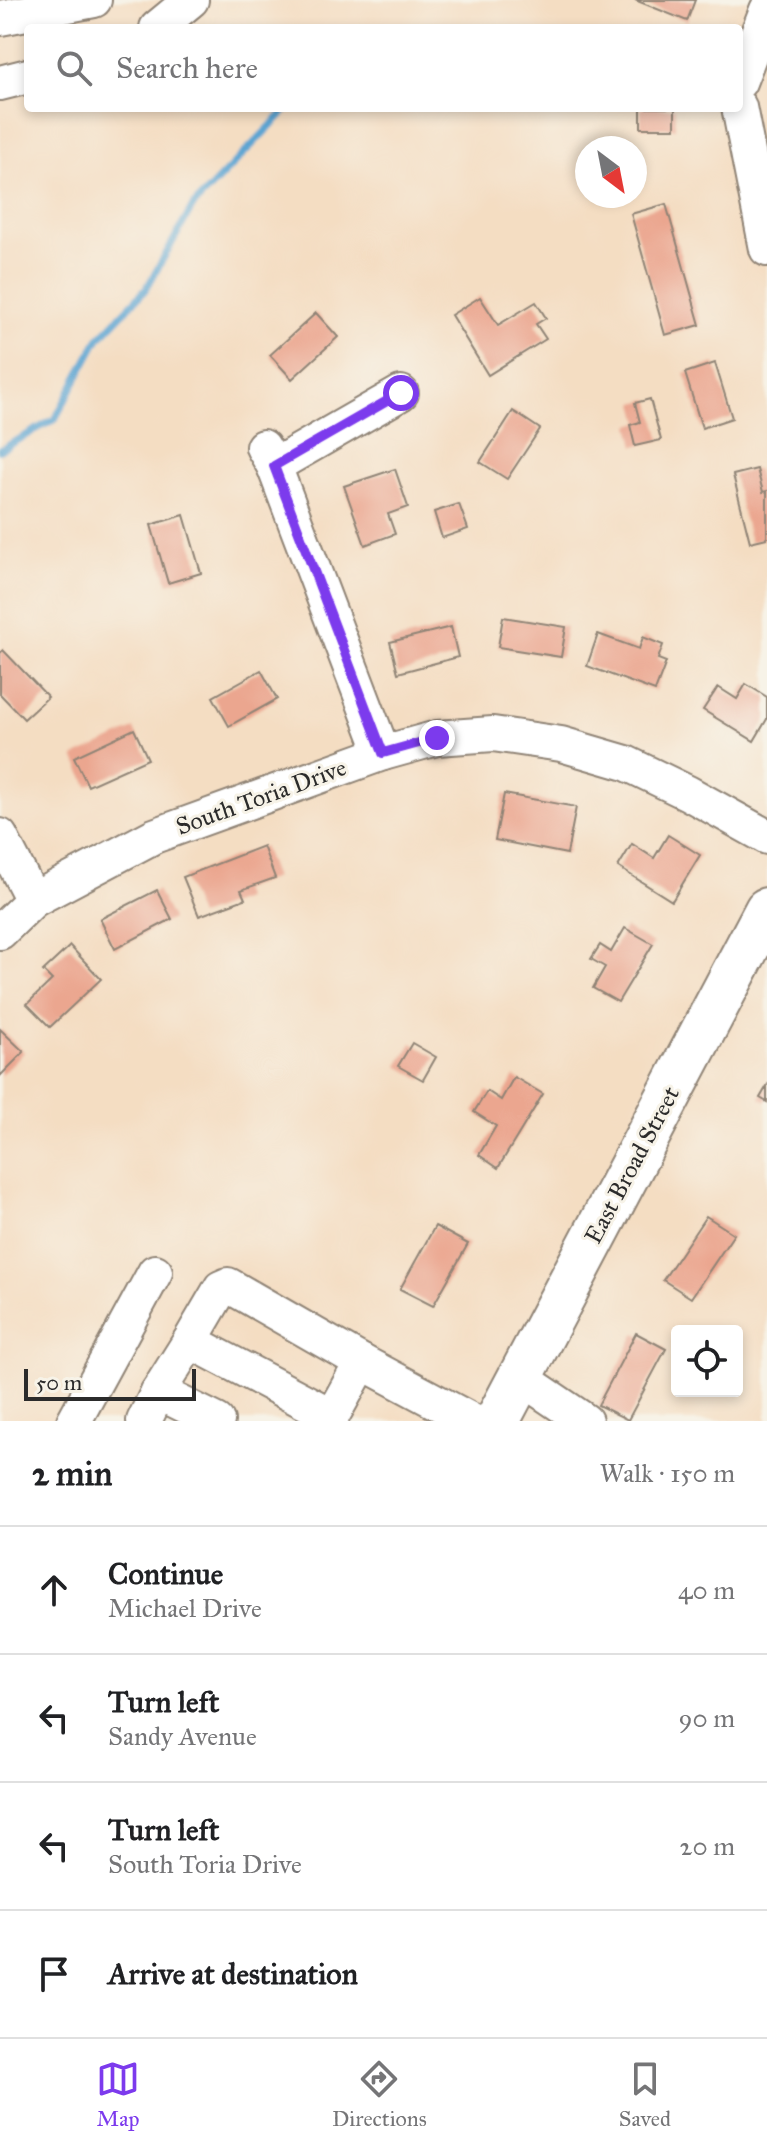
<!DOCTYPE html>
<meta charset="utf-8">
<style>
body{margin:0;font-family:"IM FELL Great Primer",serif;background:#f6f6f6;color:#202124}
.controls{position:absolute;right:24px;bottom:24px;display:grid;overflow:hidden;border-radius:8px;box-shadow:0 4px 12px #0003}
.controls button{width:72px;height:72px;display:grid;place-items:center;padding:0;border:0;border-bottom:2px solid #e0e0e0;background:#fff;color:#202124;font:40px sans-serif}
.compass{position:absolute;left:575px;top:136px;width:72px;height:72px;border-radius:50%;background:#fff;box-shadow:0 4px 12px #0003;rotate:148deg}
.scale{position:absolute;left:24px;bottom:20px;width:172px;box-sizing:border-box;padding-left:8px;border:4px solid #2b2b2b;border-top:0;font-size:22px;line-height:28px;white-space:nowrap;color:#2b2b2b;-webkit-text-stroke:6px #f7f3e8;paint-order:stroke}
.stop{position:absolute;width:24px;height:24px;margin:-18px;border:6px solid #7c3aed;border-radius:50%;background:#fff}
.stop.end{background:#7c3aed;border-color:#fff;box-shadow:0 2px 8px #0008}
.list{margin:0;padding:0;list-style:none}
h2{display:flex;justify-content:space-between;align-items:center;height:104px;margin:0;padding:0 32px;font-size:34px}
h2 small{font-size:26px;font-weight:400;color:#757577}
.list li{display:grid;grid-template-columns:52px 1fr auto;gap:24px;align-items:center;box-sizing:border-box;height:128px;padding:0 32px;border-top:2px solid #e0e0e0}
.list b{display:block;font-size:30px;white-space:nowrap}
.list p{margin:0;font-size:26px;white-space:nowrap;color:#757577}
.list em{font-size:26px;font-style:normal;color:#757577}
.icon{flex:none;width:44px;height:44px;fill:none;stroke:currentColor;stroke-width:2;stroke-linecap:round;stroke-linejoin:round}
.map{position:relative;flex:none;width:767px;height:1421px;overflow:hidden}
.search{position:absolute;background:#fff;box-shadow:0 4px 12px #0003;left:24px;right:24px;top:24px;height:88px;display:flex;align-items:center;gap:20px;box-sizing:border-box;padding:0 28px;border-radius:8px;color:#757577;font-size:30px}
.sheet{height:616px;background:#fff}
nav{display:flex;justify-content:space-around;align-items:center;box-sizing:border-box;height:112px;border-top:2px solid #e0e0e0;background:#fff;font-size:22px;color:#757577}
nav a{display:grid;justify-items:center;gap:4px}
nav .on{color:#7c3aed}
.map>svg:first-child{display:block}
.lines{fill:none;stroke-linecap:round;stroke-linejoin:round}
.stream{stroke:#5ba4d2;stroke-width:7}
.building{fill:#eba68f}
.minor-casing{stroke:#908476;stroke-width:38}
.major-casing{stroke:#908476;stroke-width:48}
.minor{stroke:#fff;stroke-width:34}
.major{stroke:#fff;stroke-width:44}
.route{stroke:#7c3aed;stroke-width:10}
.labels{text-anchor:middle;stroke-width:6;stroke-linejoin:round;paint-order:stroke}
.street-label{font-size:24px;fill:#2b2b2b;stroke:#f7f3e8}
</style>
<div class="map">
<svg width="767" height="1421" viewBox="0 0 767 1421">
<rect width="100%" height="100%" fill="#f7f3e8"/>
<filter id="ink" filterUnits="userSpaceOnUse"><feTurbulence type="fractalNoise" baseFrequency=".0125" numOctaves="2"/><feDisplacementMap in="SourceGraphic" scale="16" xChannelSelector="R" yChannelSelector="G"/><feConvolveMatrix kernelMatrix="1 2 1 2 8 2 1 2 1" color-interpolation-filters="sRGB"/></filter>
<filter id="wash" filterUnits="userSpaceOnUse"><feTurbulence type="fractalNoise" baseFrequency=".006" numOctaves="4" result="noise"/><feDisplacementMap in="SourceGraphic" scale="32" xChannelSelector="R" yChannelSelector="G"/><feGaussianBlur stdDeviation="1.8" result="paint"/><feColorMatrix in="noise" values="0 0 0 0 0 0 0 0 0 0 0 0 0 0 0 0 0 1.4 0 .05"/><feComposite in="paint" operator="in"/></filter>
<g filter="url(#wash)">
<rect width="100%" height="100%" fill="#f4ddc2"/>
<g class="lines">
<polyline class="stream" points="0,450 55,419 99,338 146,289 193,206 288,108"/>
</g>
<g id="blocks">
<g class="building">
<polygon points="635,0 695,0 687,21"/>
<rect x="641" y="108" width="34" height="20"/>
<polygon points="666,204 700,325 665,335 631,214"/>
<polygon points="480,297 498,325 536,302 546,318 536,324 546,339 488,375 451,315"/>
<polygon points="316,313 338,337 292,379 270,355"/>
<polygon points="715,363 732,418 702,428 685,373"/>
<polygon points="650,399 661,440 635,446 630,425 640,422 635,403"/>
<polygon points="513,411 540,429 507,479 480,462"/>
<polygon points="395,469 408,507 388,514 395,534 365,545 344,486"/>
<polygon points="757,469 763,492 767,491 767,538 750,542 733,475"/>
<polygon points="459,504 468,529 442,538 434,512"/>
<polygon points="184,515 201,573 168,583 151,525"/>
<polygon points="503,617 566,627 561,657 498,647"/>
<polygon points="451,627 458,657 398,673 390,642"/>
<polygon points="598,634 639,649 643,637 663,645 658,659 666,662 655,691 587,666"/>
<polygon points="3,650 48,697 24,719 0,694 0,653"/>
<polygon points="261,670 277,699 229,726 213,697"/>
<polygon points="746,684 767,697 767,719 754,741 703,710 718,687 737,699"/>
<polygon points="134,729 148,759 88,786 74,757"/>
<polygon points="504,794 576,807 567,854 495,840"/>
<polygon points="668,835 700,855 672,901 618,867 632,844 654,858"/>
<polygon points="263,846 275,878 241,890 245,899 199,916 183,877"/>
<polygon points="157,890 172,919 115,949 100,919"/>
<polygon points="625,928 653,944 618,1002 593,988 605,967 591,959 600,945 611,952"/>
<polygon points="70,946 101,979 50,1027 27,1004 52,980 43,971"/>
<polygon points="0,1029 24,1052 0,1076"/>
<polygon points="412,1043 436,1057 423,1080 398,1066"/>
<polygon points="514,1077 543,1094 498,1168 479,1155 496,1126 474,1112 487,1091 501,1100"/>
<polygon points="767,1086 767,1102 760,1098"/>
<polygon points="706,1216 734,1234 691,1298 663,1280"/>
<polygon points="435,1226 468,1244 433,1306 400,1289"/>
<polygon points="636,1333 666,1349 628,1420 598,1405"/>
</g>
</g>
</g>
<g filter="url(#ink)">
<use href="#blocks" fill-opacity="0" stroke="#908476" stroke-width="2"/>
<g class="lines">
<defs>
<g id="minor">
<polyline points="0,18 94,0"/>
<polyline points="157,28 191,0"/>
<polyline points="739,82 767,10"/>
<polyline points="0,83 28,76"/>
<polyline points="739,107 767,249"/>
<polyline points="263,447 274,466 383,753"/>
<polyline points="274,466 401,393"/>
<polyline points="0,836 33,900"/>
<polyline points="0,932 33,900 154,836 383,753 437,738 493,734 561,744 626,763 688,793 767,837"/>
<polyline points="190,1341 221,1288 228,1285 362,1362"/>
<polyline points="520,1377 585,1421"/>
<polyline points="158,1392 217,1421"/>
<polyline points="74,1421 155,1272"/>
<polyline points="144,1421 158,1392 190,1341 332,1416 362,1362 472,1421"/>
</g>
<polyline id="major" points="497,1421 767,910"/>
</defs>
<use href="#minor" class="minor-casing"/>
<use href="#major" class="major-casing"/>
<use href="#minor" class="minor"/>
<use href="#major" class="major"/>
</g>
</g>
<g class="lines" filter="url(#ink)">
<polyline class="route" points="401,393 274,466 383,753 437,738"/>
</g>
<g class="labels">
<g class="street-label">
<text transform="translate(261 797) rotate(-20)" y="8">South Toria Drive</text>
<text transform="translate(632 1165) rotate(-62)" y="8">East Broad Street</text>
</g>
</g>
</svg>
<div class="controls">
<button><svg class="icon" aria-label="locate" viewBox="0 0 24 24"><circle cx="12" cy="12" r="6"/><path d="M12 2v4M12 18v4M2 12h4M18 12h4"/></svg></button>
</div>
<svg class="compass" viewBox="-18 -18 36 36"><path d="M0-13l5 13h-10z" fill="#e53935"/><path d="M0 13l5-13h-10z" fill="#757577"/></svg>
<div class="scale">50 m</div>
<div class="stop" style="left:401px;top:393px"></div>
<div class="stop end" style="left:437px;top:738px"></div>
<div class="search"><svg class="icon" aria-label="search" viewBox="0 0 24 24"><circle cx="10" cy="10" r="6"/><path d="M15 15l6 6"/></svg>Search here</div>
</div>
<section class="sheet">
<h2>2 min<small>Walk · 150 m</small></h2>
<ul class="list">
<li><svg class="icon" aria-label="ahead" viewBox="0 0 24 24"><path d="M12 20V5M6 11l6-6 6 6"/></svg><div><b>Continue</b><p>Michael Drive</p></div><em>40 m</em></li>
<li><svg class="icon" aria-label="left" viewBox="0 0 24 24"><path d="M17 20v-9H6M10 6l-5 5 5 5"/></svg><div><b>Turn left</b><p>Sandy Avenue</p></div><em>90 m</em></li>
<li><svg class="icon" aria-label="left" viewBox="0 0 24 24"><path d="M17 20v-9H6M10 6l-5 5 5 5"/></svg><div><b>Turn left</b><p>South Toria Drive</p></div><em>20 m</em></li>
<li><svg class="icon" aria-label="arrive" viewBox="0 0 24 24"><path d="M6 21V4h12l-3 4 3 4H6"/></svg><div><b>Arrive at destination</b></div></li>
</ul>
</section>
<nav>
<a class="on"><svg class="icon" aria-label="map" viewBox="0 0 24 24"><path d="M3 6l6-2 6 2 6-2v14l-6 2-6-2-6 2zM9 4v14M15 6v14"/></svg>Map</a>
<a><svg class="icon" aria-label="directions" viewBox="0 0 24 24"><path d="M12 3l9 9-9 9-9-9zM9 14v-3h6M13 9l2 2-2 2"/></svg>Directions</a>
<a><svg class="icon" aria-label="saved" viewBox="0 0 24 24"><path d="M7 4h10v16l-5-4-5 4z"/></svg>Saved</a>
</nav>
